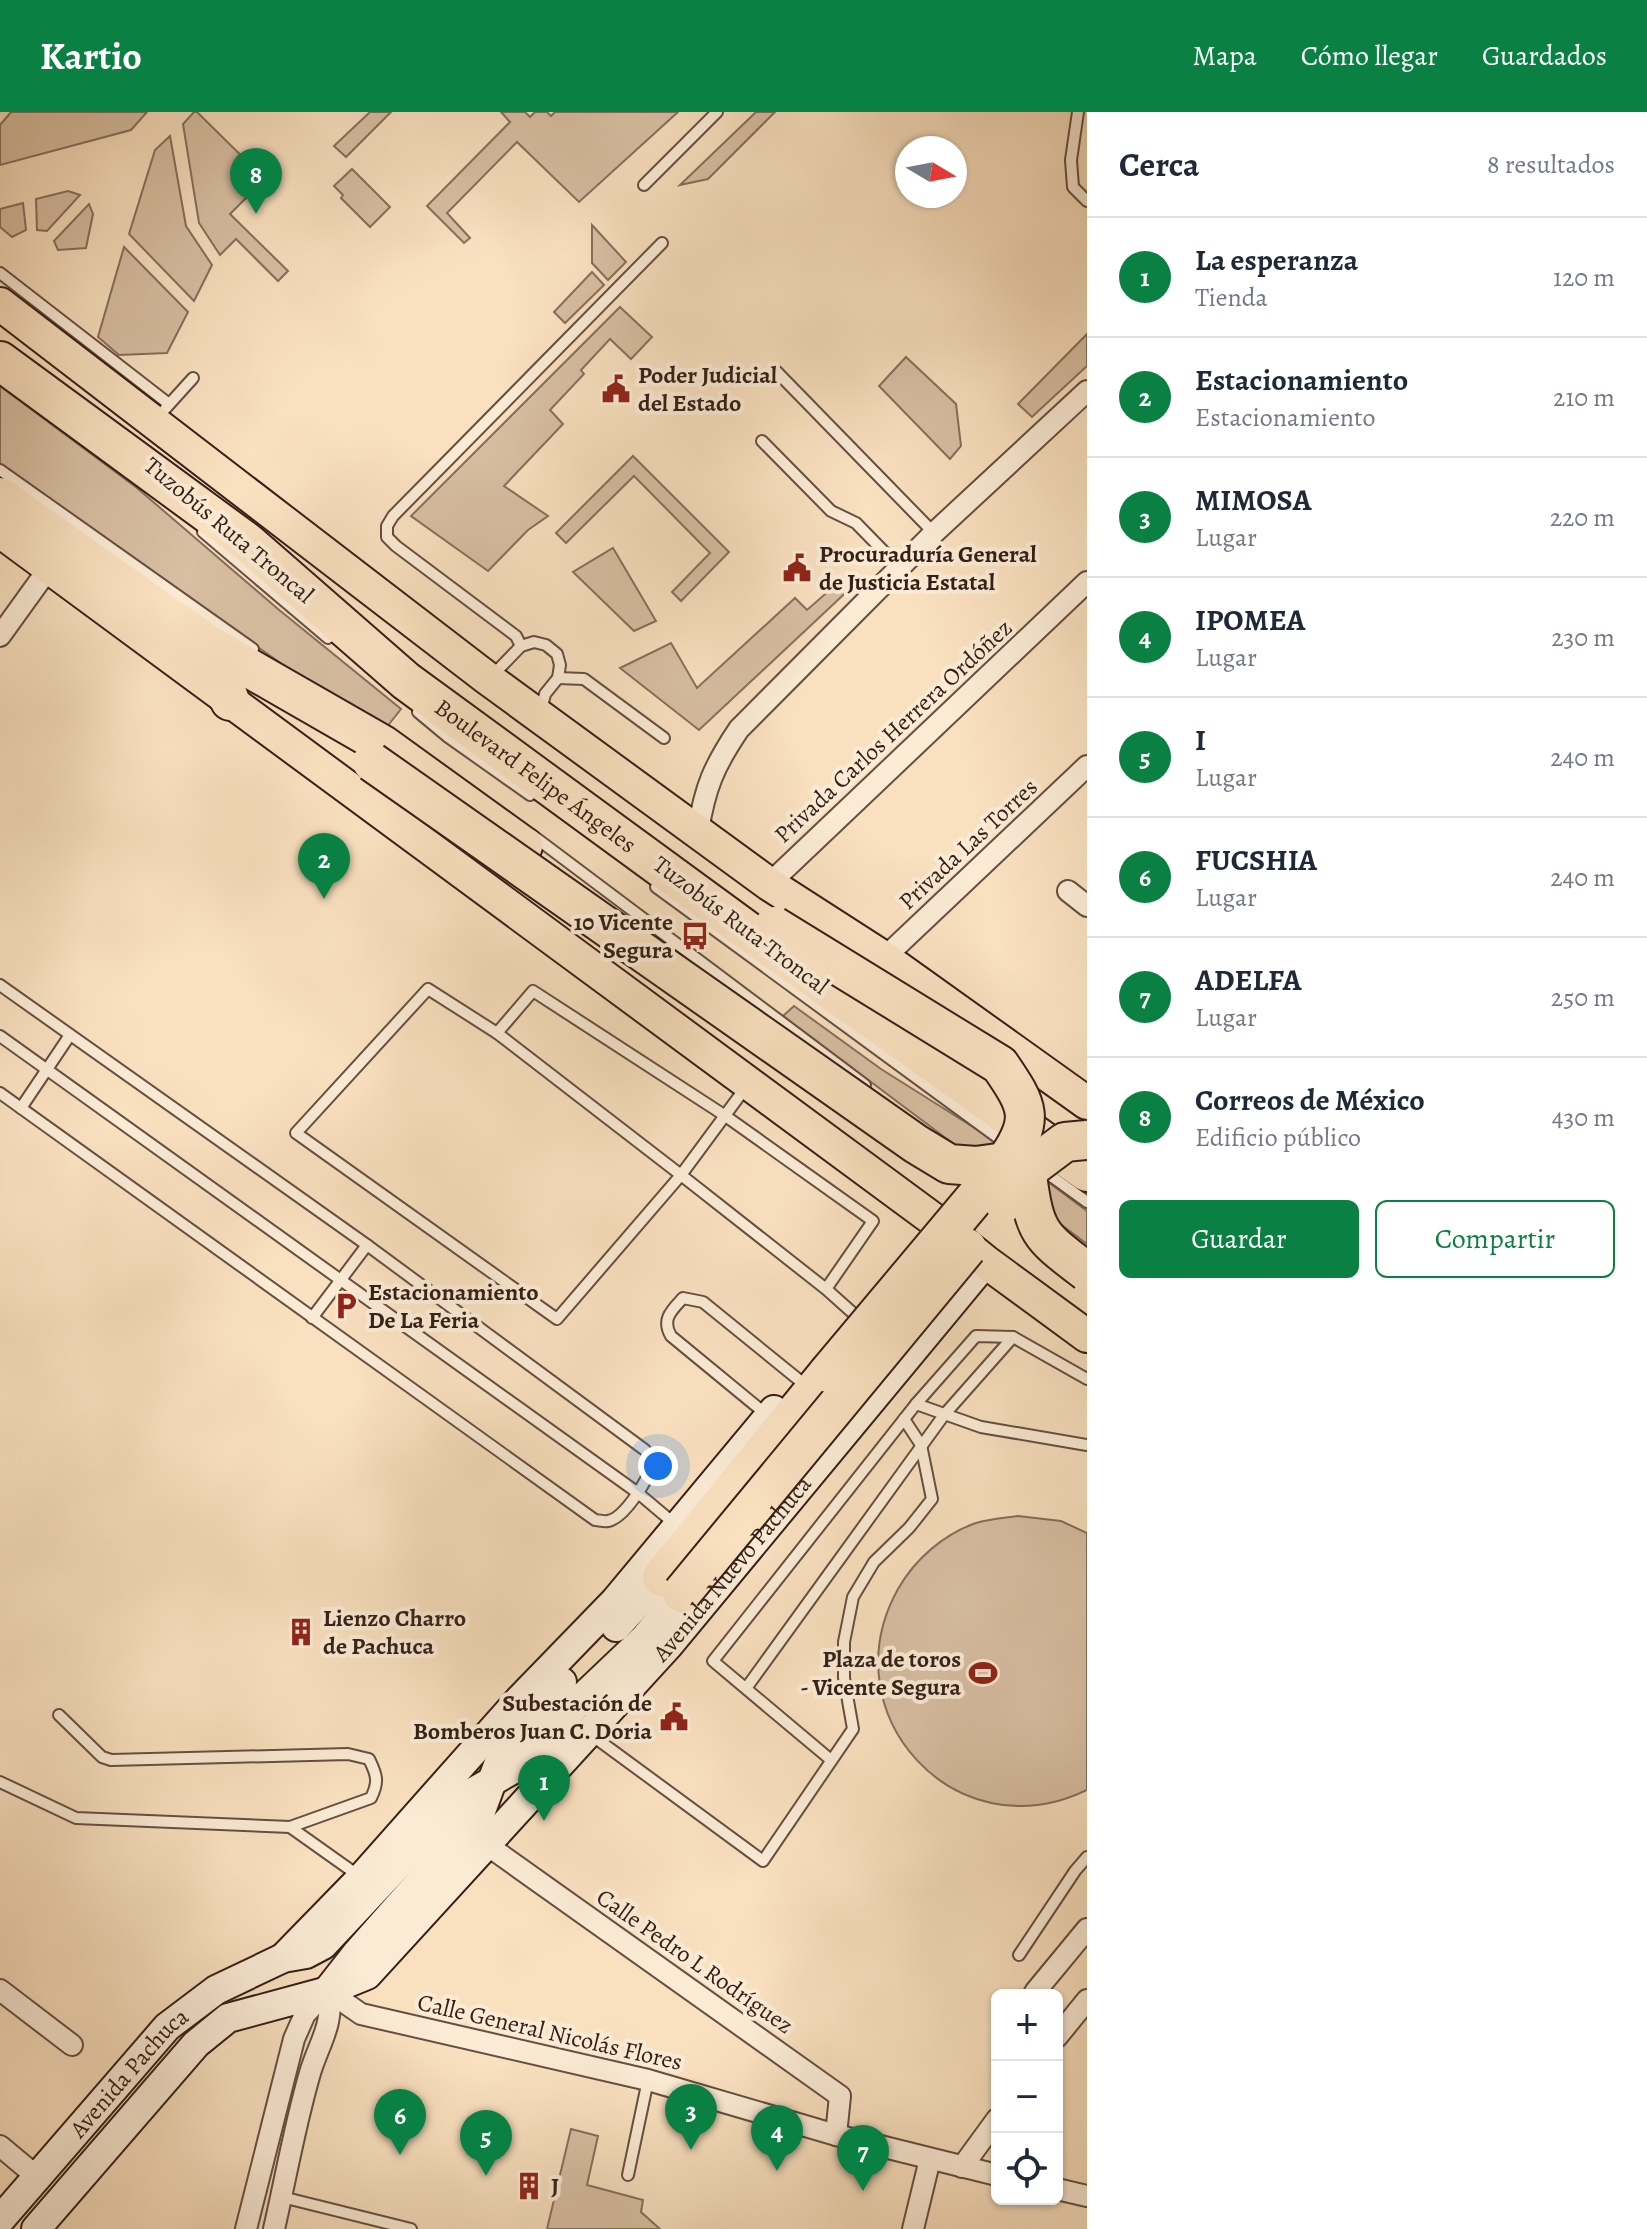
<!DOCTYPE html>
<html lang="es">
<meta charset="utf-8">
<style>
body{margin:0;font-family:Alegreya,serif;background:#f2f2f3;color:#1f2937}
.controls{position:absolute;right:24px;bottom:24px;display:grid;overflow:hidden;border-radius:12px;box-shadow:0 2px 6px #0004}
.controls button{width:72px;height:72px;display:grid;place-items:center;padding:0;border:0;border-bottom:2px solid #e0e1e3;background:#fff;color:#1f2937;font:40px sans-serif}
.compass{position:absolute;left:895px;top:24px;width:72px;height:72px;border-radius:50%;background:#fff;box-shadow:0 2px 6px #0004;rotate:100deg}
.you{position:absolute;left:658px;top:1354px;width:28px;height:28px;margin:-20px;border:6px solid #fff;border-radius:50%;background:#1a73e8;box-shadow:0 0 0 12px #1a73e833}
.badge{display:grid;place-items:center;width:52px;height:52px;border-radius:50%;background:#0b8043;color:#fff;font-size:26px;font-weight:700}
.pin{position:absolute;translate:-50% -66px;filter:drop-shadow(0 2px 4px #0008)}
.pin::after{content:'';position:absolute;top:42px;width:28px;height:24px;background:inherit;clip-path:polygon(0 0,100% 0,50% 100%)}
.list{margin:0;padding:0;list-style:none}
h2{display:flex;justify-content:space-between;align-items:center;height:104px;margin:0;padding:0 32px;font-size:34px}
h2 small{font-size:26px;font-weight:400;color:#747a83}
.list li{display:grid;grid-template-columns:52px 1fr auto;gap:24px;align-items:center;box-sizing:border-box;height:120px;padding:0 32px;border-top:2px solid #e0e1e3}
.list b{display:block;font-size:30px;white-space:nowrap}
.list p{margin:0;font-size:26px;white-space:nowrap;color:#747a83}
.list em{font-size:26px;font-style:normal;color:#747a83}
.actions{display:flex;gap:16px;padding:24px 32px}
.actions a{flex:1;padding:18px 0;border:2px solid #0b8043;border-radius:12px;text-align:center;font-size:28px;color:#0b8043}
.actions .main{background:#0b8043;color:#fff}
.icon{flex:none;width:44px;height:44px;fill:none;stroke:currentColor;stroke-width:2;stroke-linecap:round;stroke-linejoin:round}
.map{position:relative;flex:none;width:1087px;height:2117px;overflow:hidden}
header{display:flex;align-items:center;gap:48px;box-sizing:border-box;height:112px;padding:0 40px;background:#0b8043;color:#fff}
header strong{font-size:38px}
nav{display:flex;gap:44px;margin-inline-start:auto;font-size:28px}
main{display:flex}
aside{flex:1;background:#fff}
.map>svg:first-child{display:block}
.green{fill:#d8bfa2;stroke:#866f5c;stroke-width:2}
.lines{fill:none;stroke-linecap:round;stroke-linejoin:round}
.lane-casing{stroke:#654f41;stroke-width:14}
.street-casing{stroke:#654f41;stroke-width:24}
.secondary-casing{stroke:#341f17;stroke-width:32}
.primary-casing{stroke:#341f17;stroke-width:36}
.highway-casing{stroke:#341f17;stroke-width:42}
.lane{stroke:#fbebd5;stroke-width:10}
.street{stroke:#fbebd5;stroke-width:20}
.secondary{stroke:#fbebd5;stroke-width:28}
.primary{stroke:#f9e0bf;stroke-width:32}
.highway{stroke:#f9e0bf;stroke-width:38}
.highway-bridge-casing{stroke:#341f17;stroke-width:42;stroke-linecap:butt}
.highway-bridge{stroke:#f9e0bf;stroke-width:38}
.labels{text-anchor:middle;stroke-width:8;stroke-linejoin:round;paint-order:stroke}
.poi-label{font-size:24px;font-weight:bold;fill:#341f17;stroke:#fbebd5;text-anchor:start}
.street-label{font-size:24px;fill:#341f17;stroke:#fbebd5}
</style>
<header>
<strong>Kartio</strong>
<nav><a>Mapa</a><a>Cómo llegar</a><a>Guardados</a></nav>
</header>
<main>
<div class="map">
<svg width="1087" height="2117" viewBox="0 0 1087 2117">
<rect width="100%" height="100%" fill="#f9e0bf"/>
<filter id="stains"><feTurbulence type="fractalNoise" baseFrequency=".0025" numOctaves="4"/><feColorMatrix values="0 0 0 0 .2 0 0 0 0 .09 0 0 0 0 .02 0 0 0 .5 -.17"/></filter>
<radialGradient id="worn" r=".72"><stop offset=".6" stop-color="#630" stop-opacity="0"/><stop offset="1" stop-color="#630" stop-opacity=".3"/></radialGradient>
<g class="green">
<polygon points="11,0 147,0 131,18 0,53 0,13"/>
<polygon points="194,0 197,0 265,67 230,102 288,159 278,169 236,127 220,143 199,111 183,12"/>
<polygon points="370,0 391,0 346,45 334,34"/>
<polygon points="501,0 525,0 530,5 535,0 547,0 551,4 555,0 678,0 579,90 517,30 447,101 470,126 464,131 427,94 510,10"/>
<polygon points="756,0 775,0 708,67 680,73"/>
<polygon points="170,24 186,114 212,153 194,189 129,122 155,38"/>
<polygon points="352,57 390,95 370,115 341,86 343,83 334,74"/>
<polygon points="68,79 80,83 47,119 37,118 36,87"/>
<polygon points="23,91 26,118 12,125 0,115 0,97"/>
<polygon points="89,92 93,102 86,136 58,138 54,129"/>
<polygon points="592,113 626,150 608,168 592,151"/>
<polygon points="124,135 188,200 167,241 119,243 98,225"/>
<polygon points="592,160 604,173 565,211 554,200"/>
<polygon points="620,195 652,225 631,247 610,227 581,258 584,262 550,298 563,312 504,374 548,404 528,418 488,459 411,404"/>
<polygon points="1087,222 1087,254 1032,305 1018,292"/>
<polygon points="906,245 956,292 961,334 950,347 879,274"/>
<polygon points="0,274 137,376 278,497 401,597 386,616 299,564 0,354"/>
<polygon points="633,344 729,440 681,489 672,480 710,441 634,364 566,431 556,421"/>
<polygon points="613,436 656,509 634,519 573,460"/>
<polygon points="847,463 856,471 699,618 620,556 671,531 697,576 795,486 807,498"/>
<polygon points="794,894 881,957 981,1020 1087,1099 1087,1132 783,904"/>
<path d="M1018 1404 1061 1409 1087 1421V1678C956 1742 828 1602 898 1477 915 1447 944 1422 976 1411 989 1407 1005 1406 1018 1404Z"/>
<polygon points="571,2017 598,2024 587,2073 643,2088 641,2100 660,2117 547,2117"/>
</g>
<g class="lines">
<defs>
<g id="lane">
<polyline points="1078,0 1071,48 1073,75 1087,89"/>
<polyline points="644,73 717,0"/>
<polyline points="0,161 169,292"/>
<polyline points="776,259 934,421"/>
<polyline points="165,297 193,266"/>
<polyline points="762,329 831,399 856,411 899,455"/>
<polyline points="0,358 253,537"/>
<polyline points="203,420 328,526"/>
<polyline points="521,534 516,524 396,434 387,425 387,414 393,404 662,131"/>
<polyline points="493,563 521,534 534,530 546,533 557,542 560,553 558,566 545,582 541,599"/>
<polyline points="558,566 584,567 664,626"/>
<polyline points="418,600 448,625 530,683"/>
<polyline points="532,723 865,973"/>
<polyline points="656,775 1008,1033"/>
<path d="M0 873 367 1133 645 1338 653 1349C650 1365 625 1406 608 1409 605 1410 598 1408 595 1408L0 981"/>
<polyline points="497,921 681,1063 746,975"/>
<polyline points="0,924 638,1381 676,1413"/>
<polyline points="21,996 70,923"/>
<polyline points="1040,1056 1087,1090"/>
<polyline points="826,1177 873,1109 724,1003 533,879 497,921 428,877 296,1021 557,1207 681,1063 826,1177 854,1202"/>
<polyline points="312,1206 367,1133"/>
<polyline points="916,1292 981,1315 1087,1333"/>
<path d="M767 1303 671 1224C661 1207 672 1198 683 1186L703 1190 799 1268"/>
<polyline points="747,1575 944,1303 1013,1225"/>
<path d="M59 1603 102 1645 111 1648 348 1642 369 1647C377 1663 379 1670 371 1686L290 1715"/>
<polyline points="590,1622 763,1749 853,1617 844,1566 844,1530 853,1485 874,1450 909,1416 932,1387 921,1333 904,1307"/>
<polyline points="831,1648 713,1549 916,1292 976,1224 1013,1225 1087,1267"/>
<polyline points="0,1670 76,1706 290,1715 359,1764"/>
<polyline points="1019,1843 1075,1759 1087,1745"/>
<polyline points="628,2063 648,1968"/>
<polyline points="282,2085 411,2117"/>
</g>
<g id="street">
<polyline points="0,524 49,456"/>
<path d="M698 719C705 675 714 654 739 617L934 421 1087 279"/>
<polyline points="769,772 1087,470"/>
<polyline points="1068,779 1087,794"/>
<polyline points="884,846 1087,654"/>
<polyline points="487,1733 840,1984 836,2023"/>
<polyline points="0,1878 72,1933"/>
<polyline points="328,1879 361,1902 648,1968 836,2023 997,2063"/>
<polyline points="1038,1883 1035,1880 1087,1817"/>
<polyline points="1057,1925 1087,1888"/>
<polyline points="0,2034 36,2064"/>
<polyline points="962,2055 997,2007"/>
<polyline points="1057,2077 1087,2084"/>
<polyline points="246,2117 294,1927 305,1902 325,1881"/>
<path d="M274 2117C286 2065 295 2012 310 1961 319 1931 335 1911 328 1879"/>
<polyline points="913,2117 930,2047"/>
</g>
<g id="secondary">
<polyline points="616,1515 662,1465"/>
<polyline points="283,1846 361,1766 519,1588 615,1489 774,1298"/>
<polyline points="328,1878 357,1841 480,1702 506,1631 562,1570"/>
<path id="s1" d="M0 2108 167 1915 216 1878 283 1846 306 1842 323 1833 459 1688 526 1650 584 1584 645 1526 682 1481"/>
<path id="s2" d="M36 2117 196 1932 228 1906 328 1879 367 1863 668 1534 986 1150"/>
</g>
<g id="primary">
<polyline points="0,192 487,566 769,772 884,846 1087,991"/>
<polyline points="0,419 934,1108 986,1150 1087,1224"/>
</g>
<g id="highway">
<path id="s3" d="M0 249 248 431 406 569 749 820 1087 1060"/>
<polyline points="0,385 209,533 383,633 523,734"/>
<polyline points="209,533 230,589"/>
<polyline points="662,1465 828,1261"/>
</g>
</defs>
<use href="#lane" class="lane-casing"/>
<use href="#street" class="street-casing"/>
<use href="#secondary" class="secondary-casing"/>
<use href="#primary" class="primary-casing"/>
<use href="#highway" class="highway-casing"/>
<use href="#lane" class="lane"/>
<use href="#street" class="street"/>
<use href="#secondary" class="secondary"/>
<use href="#primary" class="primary"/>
<use href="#highway" class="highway"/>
<defs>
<g id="highway-bridge">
<polyline points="372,650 916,1032 949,1052 976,1054 1005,1050"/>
<path d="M774 814 1000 953C1028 994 1036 1007 1005 1050L828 1261"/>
<path d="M1027 1063C1035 1123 1040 1124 1087 1160"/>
<polyline points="1004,1091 1033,1054 1065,1030 1087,1028"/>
<polyline points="682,1481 967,1136"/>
</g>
</defs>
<use href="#highway-bridge" class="highway-bridge-casing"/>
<use href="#highway-bridge" class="highway-bridge"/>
</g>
<defs>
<symbol id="civic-bare" viewBox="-9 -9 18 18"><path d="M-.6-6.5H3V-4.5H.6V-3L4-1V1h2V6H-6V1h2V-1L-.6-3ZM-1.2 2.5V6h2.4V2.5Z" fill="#8f2418" stroke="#fbebd5" stroke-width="2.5" paint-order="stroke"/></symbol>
<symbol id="bus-bare" viewBox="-9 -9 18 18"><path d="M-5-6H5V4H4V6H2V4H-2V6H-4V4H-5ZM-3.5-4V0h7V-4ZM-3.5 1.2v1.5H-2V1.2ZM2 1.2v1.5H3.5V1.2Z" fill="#8f2418" stroke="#fbebd5" stroke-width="2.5" paint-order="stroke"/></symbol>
<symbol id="parking-bare" viewBox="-9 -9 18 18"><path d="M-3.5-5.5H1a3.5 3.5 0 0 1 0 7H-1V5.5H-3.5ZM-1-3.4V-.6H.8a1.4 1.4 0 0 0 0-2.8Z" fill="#8f2418" stroke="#fbebd5" stroke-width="2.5" paint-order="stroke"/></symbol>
<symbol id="building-bare" viewBox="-9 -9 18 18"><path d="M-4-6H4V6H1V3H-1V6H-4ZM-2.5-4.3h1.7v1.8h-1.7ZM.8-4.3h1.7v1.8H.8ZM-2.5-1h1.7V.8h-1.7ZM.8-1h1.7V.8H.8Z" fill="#8f2418" stroke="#fbebd5" stroke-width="2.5" paint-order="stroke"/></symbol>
<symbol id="stadium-bare" viewBox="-9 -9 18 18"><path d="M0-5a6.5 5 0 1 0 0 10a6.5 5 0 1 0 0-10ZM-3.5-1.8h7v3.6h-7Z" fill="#8f2418" stroke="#fbebd5" stroke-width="2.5" paint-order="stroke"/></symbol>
</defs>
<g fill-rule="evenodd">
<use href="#civic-bare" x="596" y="257" width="40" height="40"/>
<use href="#civic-bare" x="777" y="436" width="40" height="40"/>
<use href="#bus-bare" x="675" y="804" width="40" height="40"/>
<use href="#parking-bare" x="326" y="1174" width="40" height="40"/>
<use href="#building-bare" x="281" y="1500" width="40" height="40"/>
<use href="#stadium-bare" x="963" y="1541" width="40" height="40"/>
<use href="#civic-bare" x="654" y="1585" width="40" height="40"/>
<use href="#building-bare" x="509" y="2054" width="40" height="40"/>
</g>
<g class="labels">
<g class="poi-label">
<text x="638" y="271">Poder Judicial<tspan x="638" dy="28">del Estado</tspan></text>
<text x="819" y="450">Procuraduría General<tspan x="819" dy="28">de Justicia Estatal</tspan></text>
<text x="673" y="818" text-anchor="end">10 Vicente<tspan x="673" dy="28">Segura</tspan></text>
<text x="368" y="1188">Estacionamiento<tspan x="368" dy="28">De La Feria</tspan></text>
<text x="323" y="1514">Lienzo Charro<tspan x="323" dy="28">de Pachuca</tspan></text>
<text x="961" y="1555" text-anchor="end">Plaza de toros<tspan x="961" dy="28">- Vicente Segura</tspan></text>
<text x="652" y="1599" text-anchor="end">Subestación de<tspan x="652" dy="28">Bomberos Juan C. Doria</tspan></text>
<text x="551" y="2082">J</text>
</g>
<g class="street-label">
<text transform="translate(229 418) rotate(40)" y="8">Tuzobús Ruta Troncal</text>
<text transform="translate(893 619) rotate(-43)" y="8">Privada Carlos Herrera Ordóñez</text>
<text dy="8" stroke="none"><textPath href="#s3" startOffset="678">Boulevard Felipe Ángeles</textPath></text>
<text transform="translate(968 732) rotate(-43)" y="8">Privada Las Torres</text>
<text transform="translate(741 813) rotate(37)" y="8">Tuzobús Ruta Troncal</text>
<text dy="8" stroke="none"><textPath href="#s2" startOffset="978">Avenida Nuevo Pachuca</textPath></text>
<text transform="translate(695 1849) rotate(35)" y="8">Calle Pedro L Rodríguez</text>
<text transform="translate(550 1920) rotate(13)" y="8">Calle General Nicolás Flores</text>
<text dy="8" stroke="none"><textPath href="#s1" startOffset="196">Avenida Pachuca</textPath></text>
</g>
</g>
<rect width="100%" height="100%" filter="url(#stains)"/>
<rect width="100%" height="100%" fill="url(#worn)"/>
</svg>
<div class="controls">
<button>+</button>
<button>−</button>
<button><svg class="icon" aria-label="locate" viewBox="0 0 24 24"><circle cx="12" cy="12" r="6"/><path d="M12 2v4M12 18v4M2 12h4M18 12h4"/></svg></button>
</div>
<svg class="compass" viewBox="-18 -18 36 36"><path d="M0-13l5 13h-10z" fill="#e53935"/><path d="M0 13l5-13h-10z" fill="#747a83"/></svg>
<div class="you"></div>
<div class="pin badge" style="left:544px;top:1709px">1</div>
<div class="pin badge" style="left:324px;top:787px">2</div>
<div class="pin badge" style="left:691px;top:2038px">3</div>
<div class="pin badge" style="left:777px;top:2059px">4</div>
<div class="pin badge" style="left:486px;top:2064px">5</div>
<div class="pin badge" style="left:400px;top:2043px">6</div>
<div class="pin badge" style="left:863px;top:2079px">7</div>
<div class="pin badge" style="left:256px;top:102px">8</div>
</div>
<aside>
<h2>Cerca<small>8 resultados</small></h2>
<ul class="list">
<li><span class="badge">1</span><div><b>La esperanza</b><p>Tienda</p></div><em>120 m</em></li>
<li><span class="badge">2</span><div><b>Estacionamiento</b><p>Estacionamiento</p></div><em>210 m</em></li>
<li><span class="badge">3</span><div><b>MIMOSA</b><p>Lugar</p></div><em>220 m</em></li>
<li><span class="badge">4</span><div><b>IPOMEA</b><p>Lugar</p></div><em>230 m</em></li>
<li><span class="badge">5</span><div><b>I</b><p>Lugar</p></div><em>240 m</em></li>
<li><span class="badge">6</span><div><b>FUCSHIA</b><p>Lugar</p></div><em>240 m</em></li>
<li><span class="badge">7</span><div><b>ADELFA</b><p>Lugar</p></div><em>250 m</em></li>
<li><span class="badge">8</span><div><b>Correos de México</b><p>Edificio público</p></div><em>430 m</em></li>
</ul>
<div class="actions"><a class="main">Guardar</a><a>Compartir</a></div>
</aside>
</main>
